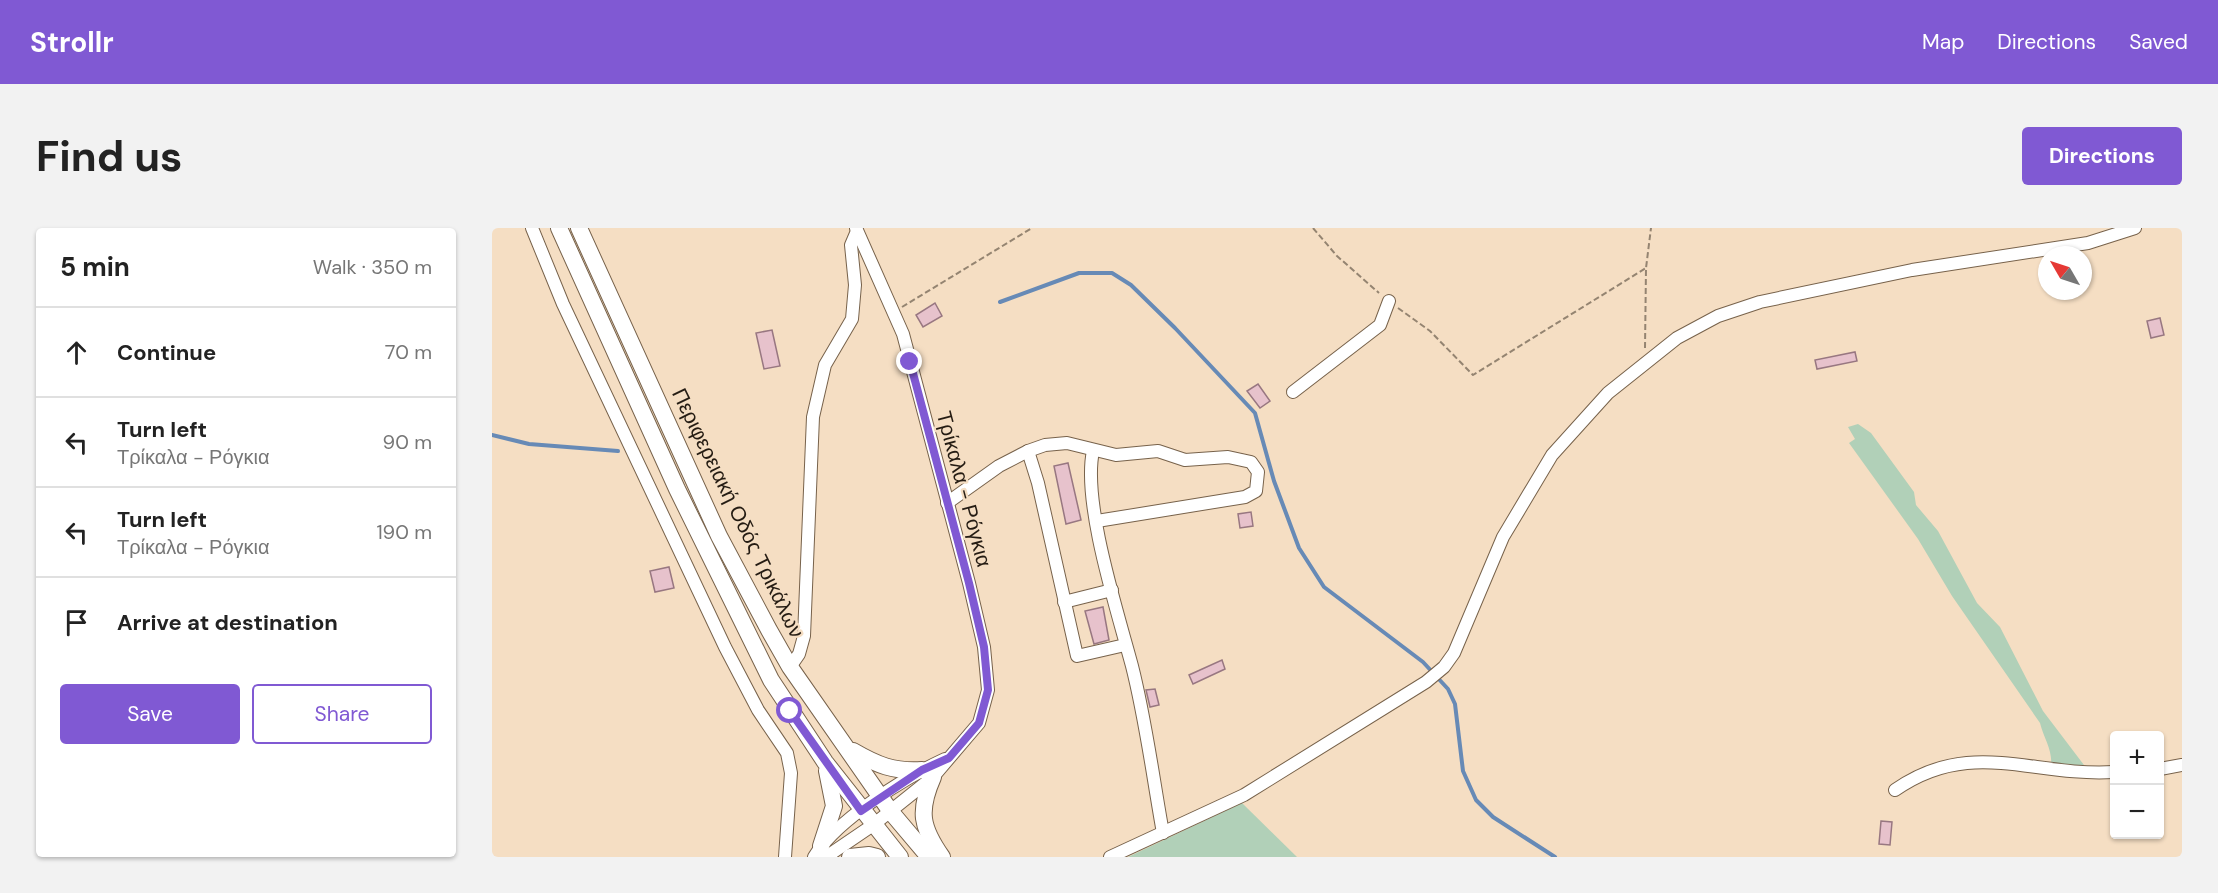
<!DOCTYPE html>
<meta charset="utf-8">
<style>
body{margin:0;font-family:"DM Sans",sans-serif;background:#f2f2f2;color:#222}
.controls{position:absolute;right:18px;bottom:18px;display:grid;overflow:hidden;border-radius:6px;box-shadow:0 2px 4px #0004}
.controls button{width:54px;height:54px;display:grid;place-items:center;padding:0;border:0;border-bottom:2px solid #e0e0e0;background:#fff;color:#222;font:30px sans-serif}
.compass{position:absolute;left:1546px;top:18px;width:54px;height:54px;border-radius:50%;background:#fff;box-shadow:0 2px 4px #0004;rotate:309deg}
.stop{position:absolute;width:18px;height:18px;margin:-14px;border:4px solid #8059d3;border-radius:50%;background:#fff}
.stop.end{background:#8059d3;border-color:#fff;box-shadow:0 2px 6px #0008}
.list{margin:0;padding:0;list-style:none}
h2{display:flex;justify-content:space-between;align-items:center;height:78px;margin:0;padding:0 24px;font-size:26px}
h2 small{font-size:20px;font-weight:400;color:#767676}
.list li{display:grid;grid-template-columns:39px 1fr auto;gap:18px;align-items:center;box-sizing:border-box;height:90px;padding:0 24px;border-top:2px solid #e0e0e0}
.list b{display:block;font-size:22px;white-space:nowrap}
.list p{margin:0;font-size:20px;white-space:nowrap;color:#767676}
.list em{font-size:20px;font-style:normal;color:#767676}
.actions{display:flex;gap:12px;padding:18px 24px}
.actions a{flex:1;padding:14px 0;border:2px solid #8059d3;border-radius:6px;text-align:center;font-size:21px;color:#8059d3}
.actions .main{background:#8059d3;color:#fff}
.icon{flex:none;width:33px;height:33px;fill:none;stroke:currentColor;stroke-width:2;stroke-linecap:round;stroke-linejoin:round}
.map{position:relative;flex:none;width:1690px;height:629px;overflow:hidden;border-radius:6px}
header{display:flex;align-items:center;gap:36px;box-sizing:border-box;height:84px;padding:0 30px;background:#8059d3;color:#fff}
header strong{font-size:28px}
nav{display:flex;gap:33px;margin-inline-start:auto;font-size:21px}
.intro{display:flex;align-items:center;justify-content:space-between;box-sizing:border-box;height:144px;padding:0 36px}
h1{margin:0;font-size:42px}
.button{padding:15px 27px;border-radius:6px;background:#8059d3;color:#fff;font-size:21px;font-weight:700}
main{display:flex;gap:36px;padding:0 36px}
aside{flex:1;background:#fff;border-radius:6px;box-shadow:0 2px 4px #0004}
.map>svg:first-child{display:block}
.green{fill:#b1d0b8}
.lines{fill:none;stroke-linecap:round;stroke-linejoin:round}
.stream{stroke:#678ab6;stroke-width:4}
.building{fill:#e7c2cc;stroke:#987781;stroke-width:1.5}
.minor-casing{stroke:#77624b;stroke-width:14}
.major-casing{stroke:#77624b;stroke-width:18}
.path{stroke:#948471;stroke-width:2;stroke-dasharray:6 3;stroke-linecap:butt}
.minor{stroke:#fff;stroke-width:12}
.major{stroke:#fff;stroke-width:16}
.route{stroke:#8059d3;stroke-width:8}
.labels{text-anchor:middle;stroke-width:4.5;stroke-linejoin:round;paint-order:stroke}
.street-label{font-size:21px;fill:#251c13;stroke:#f5dec3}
</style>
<header>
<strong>Strollr</strong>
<nav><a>Map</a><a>Directions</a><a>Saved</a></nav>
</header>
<div class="intro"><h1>Find us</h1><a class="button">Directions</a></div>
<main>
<aside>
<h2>5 min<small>Walk · 350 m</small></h2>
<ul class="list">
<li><svg class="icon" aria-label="ahead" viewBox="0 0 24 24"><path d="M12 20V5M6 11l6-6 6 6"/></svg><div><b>Continue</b></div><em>70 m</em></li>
<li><svg class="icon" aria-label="left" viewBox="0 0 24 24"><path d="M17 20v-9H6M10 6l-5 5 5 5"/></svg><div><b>Turn left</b><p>Τρίκαλα - Ρόγκια</p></div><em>90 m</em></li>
<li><svg class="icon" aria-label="left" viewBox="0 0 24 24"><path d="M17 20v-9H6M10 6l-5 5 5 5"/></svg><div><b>Turn left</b><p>Τρίκαλα - Ρόγκια</p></div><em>190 m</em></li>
<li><svg class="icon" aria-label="arrive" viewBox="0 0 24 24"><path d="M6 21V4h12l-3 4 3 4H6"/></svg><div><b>Arrive at destination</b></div></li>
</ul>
<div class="actions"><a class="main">Save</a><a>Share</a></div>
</aside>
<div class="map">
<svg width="1690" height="629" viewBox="0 0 1690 629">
<rect width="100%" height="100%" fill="#f5dec3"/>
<g class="green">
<path d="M1366 196 1379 205 1422 264 1424 277 1446 303 1485 375 1508 399 1551 483 1595 541 1559 539C1561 522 1552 511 1548 495L1460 368 1426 311 1357 215 1363 211 1356 199Z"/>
<polygon points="750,575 805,629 636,629"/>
</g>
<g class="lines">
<g class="stream">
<polyline points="508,74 587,45 620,45 639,57 683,100 763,185 782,253 807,320 832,359 931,434 956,461 963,476 971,543 984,572 1001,589 1063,629"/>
<polyline points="0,207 37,216 126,223"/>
</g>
</g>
<g class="building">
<polygon points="443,75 450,88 431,99 424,87"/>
<polygon points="1668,90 1672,107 1659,110 1655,93"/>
<polygon points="280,102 288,138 272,141 264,105"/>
<polygon points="1363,124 1365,133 1325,141 1323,132"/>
<polygon points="766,156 778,173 768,180 755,163"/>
<polygon points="576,235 589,292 574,296 562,238"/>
<polygon points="759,284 761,298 748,300 746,286"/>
<polygon points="177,339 182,360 163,364 158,343"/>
<polygon points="611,379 617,412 602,416 593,383"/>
<polygon points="730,432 733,441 701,456 697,447"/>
<polygon points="663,461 667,477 658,479 654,462"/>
<polygon points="1389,593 1400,594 1398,617 1387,616"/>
</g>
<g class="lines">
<defs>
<g id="minor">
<polyline points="40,0 71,76 233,419 266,482 295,525 299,545 293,629"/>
<polyline points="801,164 888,97 897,73"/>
<polyline points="536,223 546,255 585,428 633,417"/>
<path d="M601 223C590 275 626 385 640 438 654 493 661 550 671 605"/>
<polyline points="455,275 507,238 536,223 553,217 575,215 624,227 666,223 693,232 736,229 759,234 766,244 764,263 753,269 605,293"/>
<polyline points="572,374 620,362"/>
<polyline points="298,439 307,426 312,408 321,189 333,137 360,91 363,57 359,17 365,3"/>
<polyline points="1668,541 1690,537"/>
<path d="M1403 562C1479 509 1539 549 1622 544"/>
<path d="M322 629C344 592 414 549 453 531"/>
<polyline points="334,629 381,597 441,549 487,495 496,462 492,419 477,355 411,106 364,0"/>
<polyline points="618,629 752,567 934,454 952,439 962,425 1011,309 1060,227 1116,165 1185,110 1226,88 1268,74 1420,42 1596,15 1643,0"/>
</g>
<g id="major">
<polyline points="67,0 185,261 279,452 333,534 408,629"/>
<polyline points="87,0 227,308 277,402 298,439 399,584 437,629"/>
<path d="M361 523C385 537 402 544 430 542"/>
<path d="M441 549C426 583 429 599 450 629"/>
<polyline points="329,618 342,578 335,543"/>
<polyline points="358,629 377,627 385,629"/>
</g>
</defs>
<use href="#minor" class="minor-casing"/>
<use href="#major" class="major-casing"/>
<g class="path">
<polyline points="821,0 845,28 887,65"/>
<polyline points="410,79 540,0"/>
<polyline points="906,80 938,103 981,147 1154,40"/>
<polyline points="1153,120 1154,40 1159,0"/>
</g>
<use href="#minor" class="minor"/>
<use href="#major" class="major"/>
</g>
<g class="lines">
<polyline class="route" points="298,483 369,583 430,542 457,530 487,495 496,462 492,419 477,355 418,134"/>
</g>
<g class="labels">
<g class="street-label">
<text transform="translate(472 261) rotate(75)" y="7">Τρίκαλα - Ρόγκια</text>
<text transform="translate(246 285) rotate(64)" y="7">Περιφερειακή Οδός Τρικάλων</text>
</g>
</g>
</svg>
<div class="controls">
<button>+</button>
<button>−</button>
</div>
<svg class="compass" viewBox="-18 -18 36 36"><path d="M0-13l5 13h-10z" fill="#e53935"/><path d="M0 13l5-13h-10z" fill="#767676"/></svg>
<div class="stop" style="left:298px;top:483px"></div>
<div class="stop end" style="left:418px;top:134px"></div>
</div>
</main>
